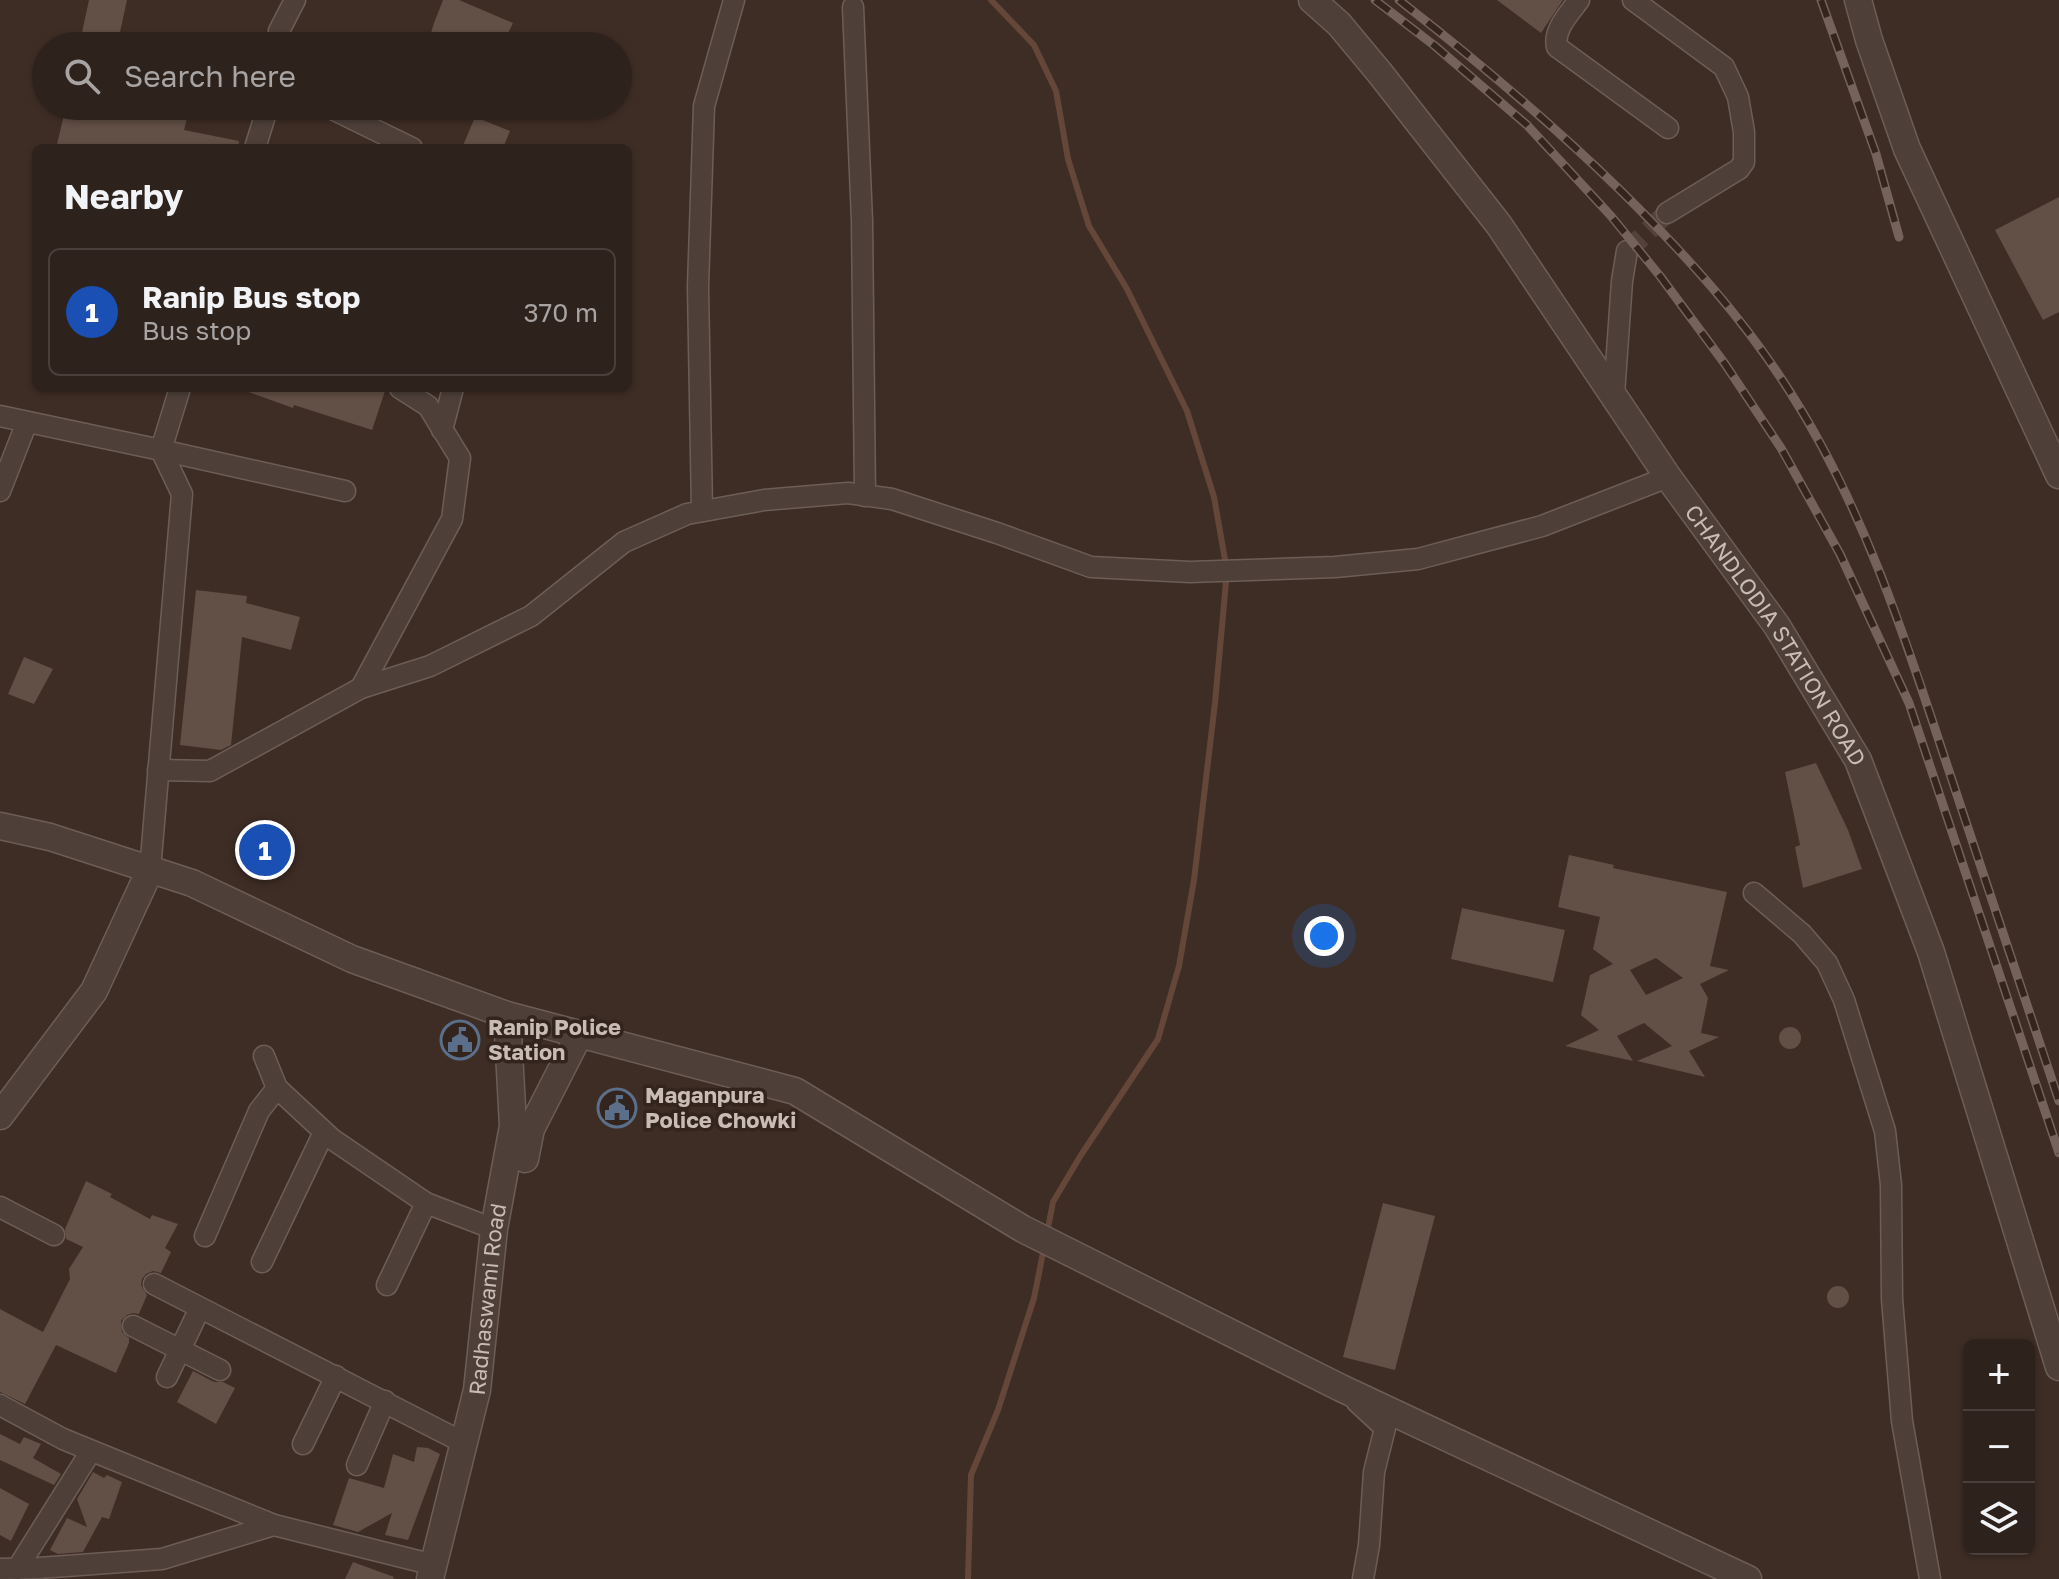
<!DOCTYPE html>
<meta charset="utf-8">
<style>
body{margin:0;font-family:"Golos Text",sans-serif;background:#3a2f29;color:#f1f3f6}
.controls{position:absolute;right:24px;bottom:24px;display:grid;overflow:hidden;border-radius:12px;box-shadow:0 2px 6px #0004}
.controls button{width:72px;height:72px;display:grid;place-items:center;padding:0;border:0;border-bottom:2px solid #493f3b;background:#2e221c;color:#f1f3f6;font:40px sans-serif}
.you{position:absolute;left:1324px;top:936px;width:28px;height:28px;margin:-20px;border:6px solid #fff;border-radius:50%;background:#1a73e8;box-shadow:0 0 0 12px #1a73e833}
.badge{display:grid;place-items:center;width:52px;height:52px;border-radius:50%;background:#f5b18e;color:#fff;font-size:26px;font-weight:700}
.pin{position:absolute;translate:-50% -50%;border:4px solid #fff;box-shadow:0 2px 8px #0006}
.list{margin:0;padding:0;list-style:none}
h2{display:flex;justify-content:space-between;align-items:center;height:104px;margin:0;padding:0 32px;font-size:34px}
h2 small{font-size:26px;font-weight:400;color:#a7a4a3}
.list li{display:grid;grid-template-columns:52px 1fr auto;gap:24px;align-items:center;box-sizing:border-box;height:128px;margin:0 16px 16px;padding:0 16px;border:2px solid #493f3b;border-radius:12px}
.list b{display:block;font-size:30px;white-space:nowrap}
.list p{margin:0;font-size:26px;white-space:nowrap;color:#a7a4a3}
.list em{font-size:26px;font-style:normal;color:#a7a4a3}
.icon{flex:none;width:44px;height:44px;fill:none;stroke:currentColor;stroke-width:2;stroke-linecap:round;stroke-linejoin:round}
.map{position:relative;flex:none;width:2059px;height:1579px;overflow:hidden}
.search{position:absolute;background:#2e221c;box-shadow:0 2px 6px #0004;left:32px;top:32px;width:600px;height:88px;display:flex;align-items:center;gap:20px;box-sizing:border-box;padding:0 28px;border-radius:44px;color:#a7a4a3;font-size:30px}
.panel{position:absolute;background:#2e221c;box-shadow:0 2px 6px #0004;left:32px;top:144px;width:600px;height:248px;border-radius:12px}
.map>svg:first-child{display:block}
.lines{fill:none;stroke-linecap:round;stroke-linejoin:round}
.stream{stroke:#654739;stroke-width:6}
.building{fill:#624f46;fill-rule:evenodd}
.minor-tunnel{stroke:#53423b;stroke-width:20;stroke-dasharray:20 10;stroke-linecap:butt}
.minor-casing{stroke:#6c5e57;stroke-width:23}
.tertiary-casing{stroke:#6c5e57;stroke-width:29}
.minor{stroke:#4e4039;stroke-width:20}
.tertiary{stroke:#4e4039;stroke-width:26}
.rail-casing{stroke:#75635b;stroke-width:9}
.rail{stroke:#33251e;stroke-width:6;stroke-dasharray:18;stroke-linecap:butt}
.labels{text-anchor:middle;stroke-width:7;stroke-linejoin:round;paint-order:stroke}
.street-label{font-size:22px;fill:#c9bcb5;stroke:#33251e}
.poi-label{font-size:22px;font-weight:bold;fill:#c9bcb5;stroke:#33251e;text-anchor:start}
</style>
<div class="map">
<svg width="2059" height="1579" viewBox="0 0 2059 1579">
<rect width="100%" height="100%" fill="#3e2d25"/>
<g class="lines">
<g class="stream">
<polyline points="991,0 1034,45 1056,91 1068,159 1089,226 1127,289 1187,411 1214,497 1227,571 1215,703 1194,880 1179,966 1158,1039 1081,1155 1053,1202 1048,1228"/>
<polyline points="968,1579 971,1475 998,1410 1034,1298 1043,1253"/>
</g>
</g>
<g class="building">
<polygon points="89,0 127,0 117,46 79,46"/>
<polygon points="443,0 459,0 513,23 502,46 427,46 434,23"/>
<polygon points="1497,0 1563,0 1541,33"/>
<polygon points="113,106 190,106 184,130 239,141 238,148 56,148 66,107 112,116"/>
<polygon points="475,117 510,131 503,148 462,148"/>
<polygon points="2059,197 2059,312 2043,320 1995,230"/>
<polygon points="244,388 386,388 372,430 294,405 293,408 243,390"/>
<polygon points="196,590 247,596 246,603 300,617 291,650 242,637 231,745 221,750 180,745"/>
<polygon points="24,657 53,669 34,704 8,694"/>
<polygon points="1816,763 1848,830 1862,869 1803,888 1795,847 1800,845 1785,772"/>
<path d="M1569 855 1614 865 1613 868 1727 892 1710 966 1729 970 1700 984 1708 998 1701 1033 1719 1037 1689 1051 1705 1077 1637 1061 1672 1046 1644 1023 1617 1036 1633 1061 1565 1046 1599 1030 1581 1015 1590 975 1613 964 1593 949 1600 917 1558 907ZM1656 958 1683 978 1646 995 1630 970Z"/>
<polygon points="1462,908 1565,930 1553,982 1451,959"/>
<circle cx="1790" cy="1038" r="11"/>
<polygon points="86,1181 112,1194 110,1197 150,1219 152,1215 178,1224 165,1248 171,1252 161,1273 153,1271 146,1274 142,1279 141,1285 147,1295 139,1314 133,1313 127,1315 121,1321 122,1332 129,1338 129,1343 116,1373 56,1345 25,1404 0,1392 0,1309 43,1332 70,1279 69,1269 83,1247 66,1239 65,1229"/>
<polygon points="1383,1203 1435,1216 1395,1370 1343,1357"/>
<circle cx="1838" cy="1297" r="11"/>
<polygon points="193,1371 214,1382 223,1382 235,1388 216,1424 177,1402"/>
<polygon points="0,1434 20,1444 24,1437 41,1444 33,1458 61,1474 54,1485 0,1460"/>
<polygon points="417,1447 428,1448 440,1454 408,1540 385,1535 392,1513 358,1532 333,1525 349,1478 384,1488 393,1454 414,1462"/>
<polygon points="93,1472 104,1478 107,1475 122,1482 109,1519 102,1517 83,1552 58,1554 50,1550 67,1518 87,1527 77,1499"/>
<polygon points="0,1488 29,1504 11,1541 0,1535"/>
<polygon points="353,1562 394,1577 393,1579 345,1579"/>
</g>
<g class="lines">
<polyline class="minor-tunnel" points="1627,251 1667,213"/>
<defs>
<g id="minor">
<path d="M1579 0C1569 14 1553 30 1557 47L1668 128"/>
<polyline points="1633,0 1724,67 1738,97 1744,132 1744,162 1739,169 1667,213"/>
<polyline points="853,7 862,221 865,496"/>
<polyline points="277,46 279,31 295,0"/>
<polyline points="326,106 412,148"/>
<polyline points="255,148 268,106"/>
<polyline points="180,388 161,450 345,491"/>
<polyline points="1614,395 1622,281 1627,251"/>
<polyline points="0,416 161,450 182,494 150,870"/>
<polyline points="442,430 453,388"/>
<polyline points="0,491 27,422"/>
<polyline points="702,511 698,287 704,106 734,0"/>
<polyline points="361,688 452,519 460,458 428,406 400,388"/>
<polyline points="158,770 210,771 361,688 430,666 531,616 624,542 687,514 764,500 848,493 892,499 997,533 1091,567 1190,572 1335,567 1418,559 1542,526 1668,477"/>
<polyline points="1754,893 1802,934 1827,963 1844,1000 1885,1131 1891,1185 1892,1299 1902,1421 1930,1579"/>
<polyline points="264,1056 277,1088 332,1139 426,1203 494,1229"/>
<polyline points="0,1207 54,1235"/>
<polyline points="205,1236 259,1111 277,1088"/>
<polyline points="262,1262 324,1132"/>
<polyline points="154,1284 464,1443"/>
<polyline points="387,1285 426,1203"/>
<polyline points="133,1326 220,1370"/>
<polyline points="167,1377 200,1308"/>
<polyline points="1357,1402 1385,1428 1374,1472 1369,1545 1363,1579"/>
<polyline points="0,1405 63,1439 274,1525"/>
<polyline points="303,1444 336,1376"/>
<polyline points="357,1465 385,1401"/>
<polyline points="0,1569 39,1568 162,1559 274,1525 434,1565"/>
<polyline points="17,1569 91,1451"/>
</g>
<g id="tertiary">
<path id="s1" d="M1312 0 1339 24 1379 72 1499 225 1668 477 1777 626 1858 760 1931 952 2059 1367"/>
<polyline points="1858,0 1869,40 1907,149 2059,475"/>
<polyline points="0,826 50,837 192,883 352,959 507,1015 795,1091 1023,1229 1341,1388 1748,1579"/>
<polyline points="0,1116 94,991 150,870"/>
<polyline points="525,1159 531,1129 579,1035"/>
<path id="s2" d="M430 1579 477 1390 494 1229 513 1126 507 1015"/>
</g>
</defs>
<use href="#minor" class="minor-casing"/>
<use href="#tertiary" class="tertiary-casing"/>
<use href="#minor" class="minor"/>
<use href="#tertiary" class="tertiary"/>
<defs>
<g id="rail">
<polyline points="1375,0 1435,46 1527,125 1611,216 1660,276 1725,364 1781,448 1840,554 1909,703 2059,1153"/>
<path d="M1399 0C1476 60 1550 122 1620 190 1683 252 1742 316 1790 392 1861 503 1903 631 1944 756 1982 871 2021 986 2059 1101"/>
<polyline points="1821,0 1876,154 1899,237"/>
</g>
</defs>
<use href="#rail" class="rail-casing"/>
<use href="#rail" class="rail"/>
</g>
<defs>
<symbol id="civic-ring" viewBox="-11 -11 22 22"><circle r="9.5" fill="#33251e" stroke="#5c6f8a" stroke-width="1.5"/><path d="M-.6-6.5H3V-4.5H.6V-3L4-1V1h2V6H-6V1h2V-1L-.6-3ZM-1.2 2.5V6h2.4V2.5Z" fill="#5c6f8a"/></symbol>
</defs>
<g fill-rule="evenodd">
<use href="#civic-ring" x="438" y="1018" width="44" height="44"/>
<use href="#civic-ring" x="595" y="1086" width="44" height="44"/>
</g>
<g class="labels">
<g class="street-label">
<text dy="8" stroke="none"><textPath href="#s1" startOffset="788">CHANDLODIA STATION ROAD</textPath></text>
<text dy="8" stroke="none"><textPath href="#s2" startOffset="286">Radhaswami Road</textPath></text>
</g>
<g class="poi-label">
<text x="488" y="1035">Ranip Police<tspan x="488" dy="25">Station</tspan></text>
<text x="645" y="1103">Maganpura<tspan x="645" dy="25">Police Chowki</tspan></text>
</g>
</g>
</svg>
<div class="controls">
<button>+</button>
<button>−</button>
<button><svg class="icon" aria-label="layers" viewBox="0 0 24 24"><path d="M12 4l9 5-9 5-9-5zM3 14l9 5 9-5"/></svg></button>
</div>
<div class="you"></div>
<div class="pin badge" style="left:265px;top:850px;background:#1a4fb4">1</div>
<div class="search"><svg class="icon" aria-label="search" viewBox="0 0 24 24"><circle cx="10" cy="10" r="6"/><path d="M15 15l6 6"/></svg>Search here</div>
<section class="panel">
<h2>Nearby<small></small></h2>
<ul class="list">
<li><span class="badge" style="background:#1a4fb4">1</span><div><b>Ranip Bus stop</b><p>Bus stop</p></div><em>370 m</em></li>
</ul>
</section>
</div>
